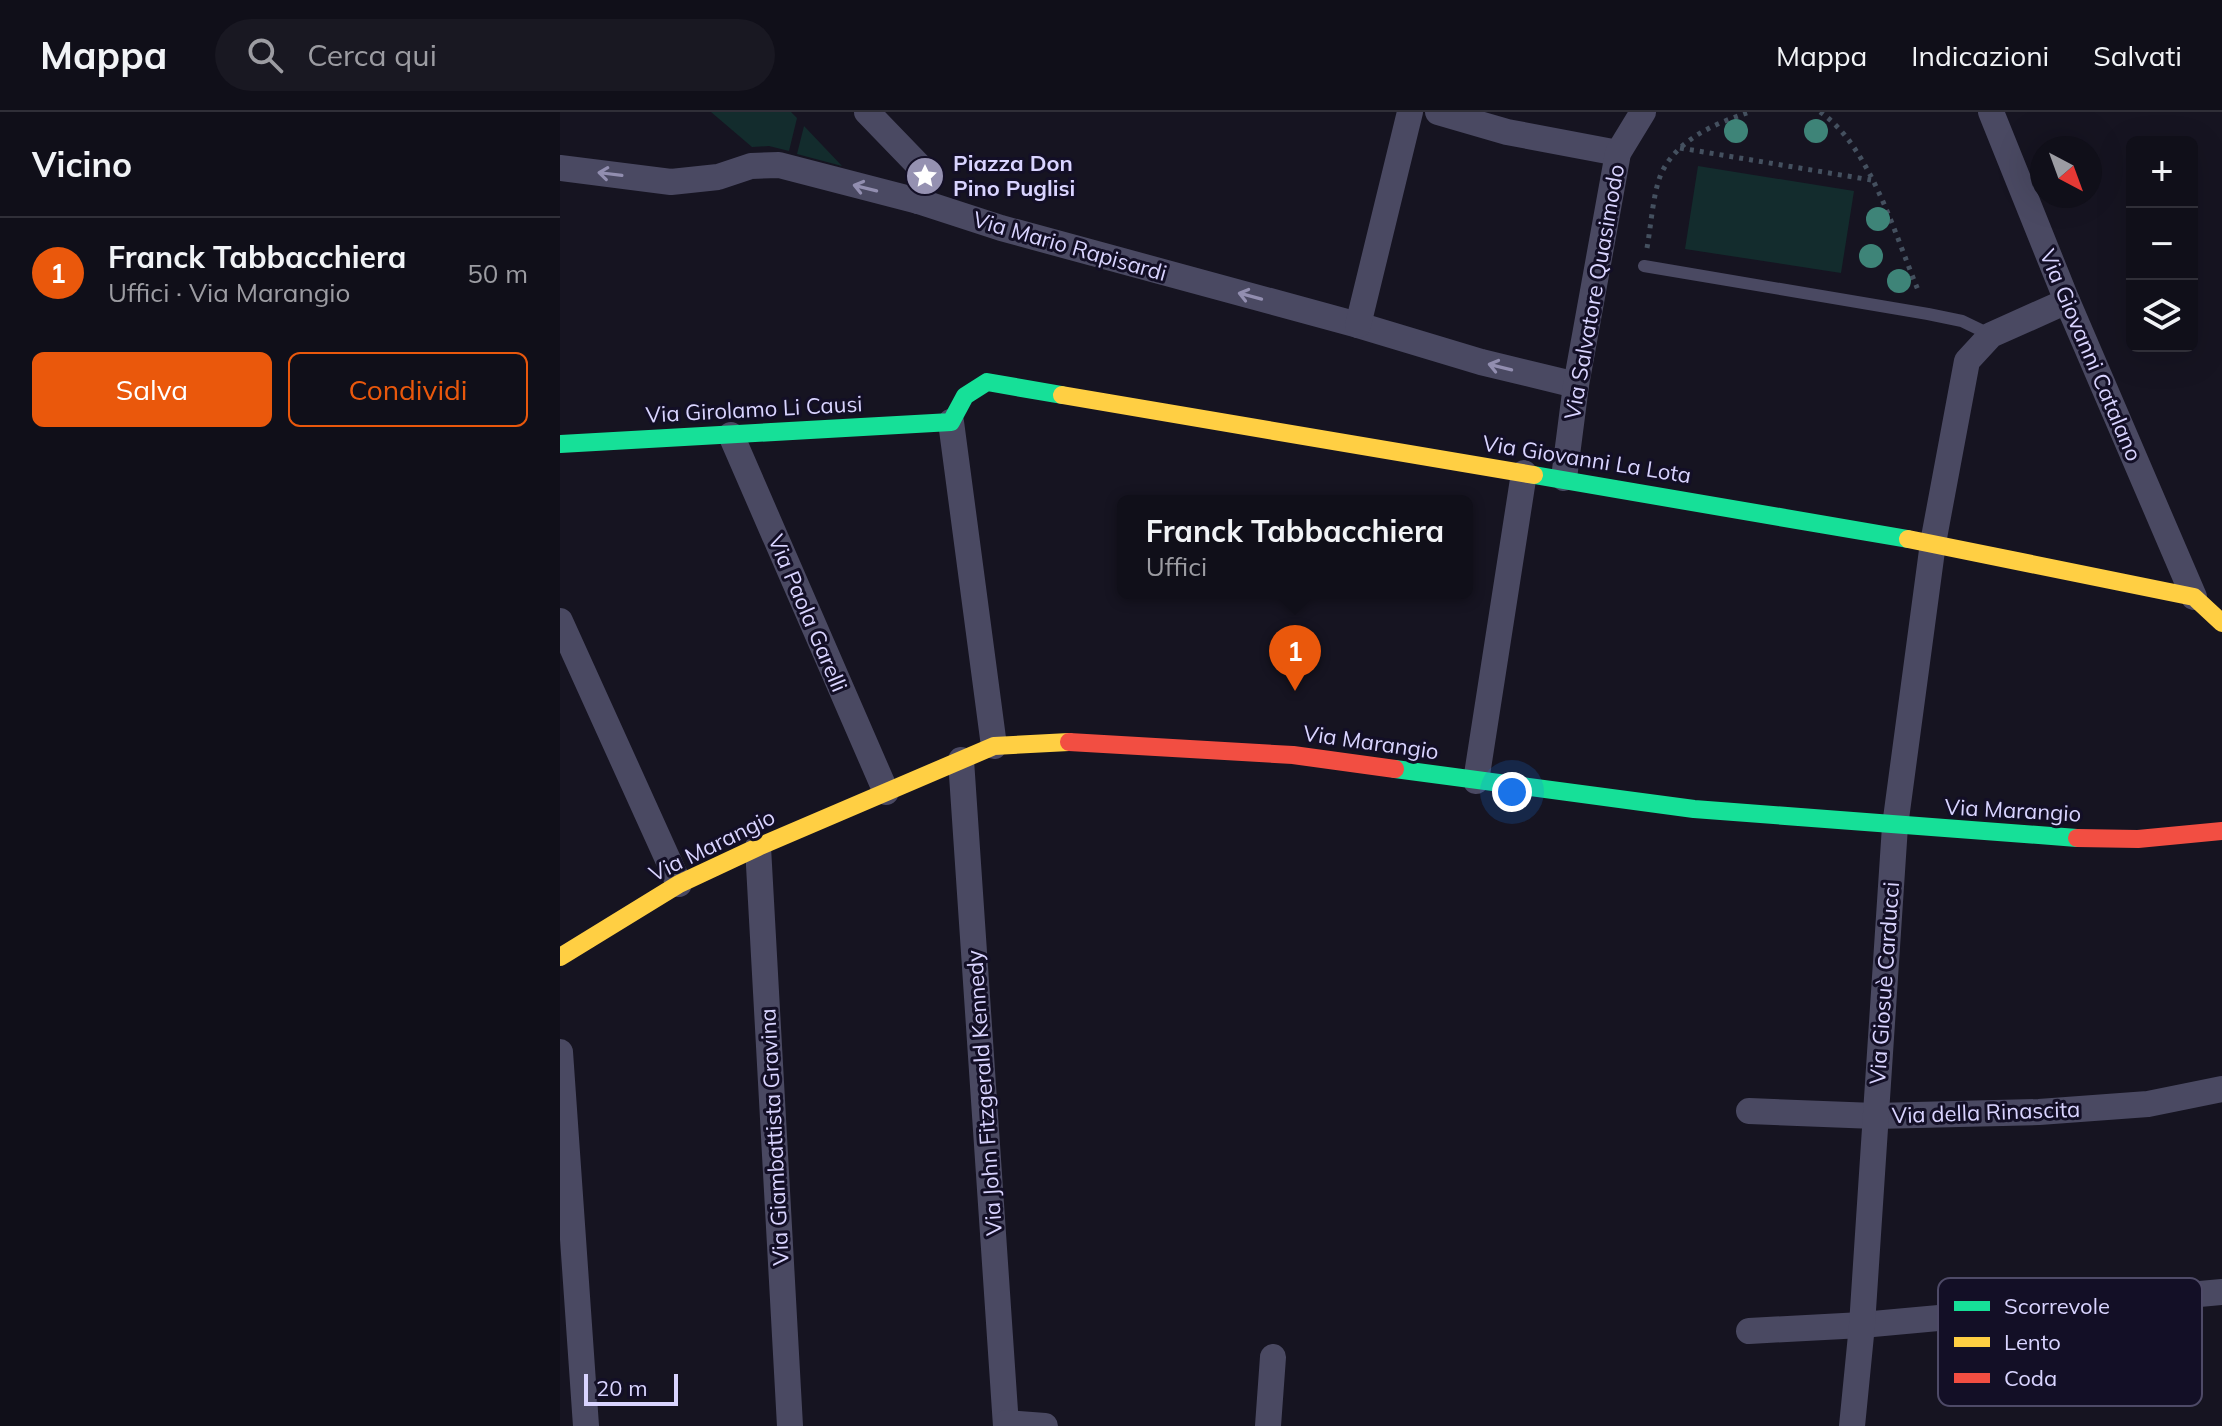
<!DOCTYPE html>
<html lang="it">
<meta charset="utf-8">
<style>
body{margin:0;font-family:Mulish,sans-serif;background:#191822;color:#f1f3f6}
.controls{position:absolute;right:24px;top:24px;display:grid;overflow:hidden;border-radius:12px;box-shadow:0 8px 32px #0002}
.controls button{width:72px;height:72px;display:grid;place-items:center;padding:0;border:0;border-bottom:2px solid #302f38;background:#100f19;color:#f1f3f6;font:40px sans-serif}
.compass{position:absolute;left:1470px;top:24px;width:72px;height:72px;border-radius:50%;background:#100f19;box-shadow:0 8px 32px #0002;rotate:139deg}
.scale{position:absolute;left:24px;bottom:20px;width:94px;box-sizing:border-box;padding-left:8px;border:4px solid #d9d4ff;border-top:0;font-size:22px;line-height:28px;white-space:nowrap;color:#d9d4ff;-webkit-text-stroke:6px #130f26;paint-order:stroke}
.you{position:absolute;left:952px;top:680px;width:28px;height:28px;margin:-20px;border:6px solid #fff;border-radius:50%;background:#1a73e8;box-shadow:0 0 0 12px #1a73e833}
.badge{display:grid;place-items:center;width:52px;height:52px;border-radius:50%;background:#ea580c;color:#fff;font-size:26px;font-weight:700}
.pin{position:absolute;translate:-50% -66px;filter:drop-shadow(0 2px 4px #0008)}
.pin::after{content:'';position:absolute;top:42px;width:28px;height:24px;background:inherit;clip-path:polygon(0 0,100% 0,50% 100%)}
.popup{position:absolute;left:557px;top:383px;width:356px;height:104px;box-sizing:border-box;display:grid;place-content:center;border-radius:12px;background:#100f19;filter:drop-shadow(0 2px 6px #0005);font-size:26px;white-space:nowrap;color:#9c9ca2}
.popup b{font-size:30px;color:#f1f3f6}
.popup::after{content:'';position:absolute;left:50%;top:100%;margin-left:-16px;border:16px solid transparent;border-top-color:#100f19}
.list{margin:0;padding:0;list-style:none}
h2{display:flex;justify-content:space-between;align-items:center;height:104px;margin:0;padding:0 32px;font-size:34px}
h2 small{font-size:26px;font-weight:400;color:#9c9ca2}
.list li{display:grid;grid-template-columns:52px 1fr auto;gap:24px;align-items:center;box-sizing:border-box;height:112px;padding:0 32px;border-top:2px solid #302f38}
.list b{display:block;font-size:30px;white-space:nowrap}
.list p{margin:0;font-size:26px;white-space:nowrap;color:#9c9ca2}
.list em{font-size:26px;font-style:normal;color:#9c9ca2}
.actions{display:flex;gap:16px;padding:24px 32px}
.actions a{flex:1;padding:18px 0;border:2px solid #ea580c;border-radius:12px;text-align:center;font-size:28px;color:#ea580c}
.actions .main{background:#ea580c;color:#fff}
.icon{flex:none;width:44px;height:44px;fill:none;stroke:currentColor;stroke-width:2;stroke-linecap:round;stroke-linejoin:round}
.map{position:relative;flex:none;width:1662px;height:1314px;overflow:hidden}
header{display:flex;align-items:center;gap:48px;box-sizing:border-box;height:112px;padding:0 40px;background:#100f19;border-bottom:2px solid #302f38}
header strong{font-size:38px}
nav{display:flex;gap:44px;margin-inline-start:auto;font-size:28px}
.search{width:560px;height:72px;background:#191822;display:flex;align-items:center;gap:20px;box-sizing:border-box;padding:0 28px;border-radius:44px;color:#9c9ca2;font-size:30px}
main{display:flex}
aside{flex:1;background:#100f19}
.map>svg:first-child{display:block}
.green{fill:#132c2d}
.lines{fill:none;stroke-linecap:round;stroke-linejoin:round}
.path{stroke:#44505f;stroke-width:5;stroke-dasharray:4 6;stroke-linecap:butt}
.lane{stroke:#4a4962;stroke-width:12}
.street{stroke:#4a4962;stroke-width:26}
.fast{stroke:#16e098;stroke-width:18}
.slow{stroke:#ffcf43;stroke-width:18}
.jam{stroke:#f24e42;stroke-width:18}
.tree{fill:#3e8478}
.oneway{stroke:#928eb0}
.labels{text-anchor:middle;stroke-width:6;stroke-linejoin:round;paint-order:stroke}
.poi-label{font-size:22px;font-weight:bold;fill:#d9d4ff;stroke:#130f26;text-anchor:start}
.street-label{font-size:22px;fill:#d9d4ff;stroke:#130f26}
.key{fill:#130f26;stroke:#4e4a67;stroke-width:2}
.key-label{font-size:22px;fill:#d9d4ff}
</style>
<header>
<strong>Mappa</strong>
<div class="search"><svg class="icon" aria-label="search" viewBox="0 0 24 24"><circle cx="10" cy="10" r="6"/><path d="M15 15l6 6"/></svg>Cerca qui</div>
<nav><a>Mappa</a><a>Indicazioni</a><a>Salvati</a></nav>
</header>
<main>
<aside>
<h2>Vicino<small></small></h2>
<ul class="list">
<li><span class="badge">1</span><div><b>Franck Tabbacchiera</b><p>Uffici · Via Marangio</p></div><em>50 m</em></li>
</ul>
<div class="actions"><a class="main">Salva</a><a>Condividi</a></div>
</aside>
<div class="map">
<svg width="1662" height="1314" viewBox="0 0 1662 1314">
<rect width="100%" height="100%" fill="#161421"/>
<g class="green">
<polygon points="151,0 231,0 237,6 229,39 209,34 192,35"/>
<polygon points="244,14 282,54 237,42"/>
<polygon points="1138,54 1294,79 1281,161 1125,137"/>
</g>
<g class="lines">
<g class="path">
<path d="M1260 0C1310 34 1335 123 1358 178"/>
<polyline points="1120,36 1311,68"/>
<path d="M1087 136C1091 114 1093 81 1101 62 1117 27 1156 11 1190 0"/>
</g>
<polyline class="lane" points="1084,154 1368,202 1402,209 1431,223"/>
<g class="street">
<polyline points="307,0 365,60 358,89"/>
<polyline points="878,0 947,20 1058,41"/>
<polyline points="1431,0 1507,189 1634,485"/>
<polyline points="0,56 111,70 158,65 191,54 219,53 358,89 441,116 798,213 921,250 1016,273"/>
<polyline points="798,213 850,0"/>
<polyline points="391,310 434,634"/>
<polyline points="171,323 326,680"/>
<polyline points="1004,366 1016,273 1058,41 1083,0"/>
<polyline points="0,509 119,772"/>
<polyline points="401,648 446,1314"/>
<polyline points="916,669 964,361"/>
<polyline points="198,735 230,1314"/>
<polyline points="0,940 26,1314"/>
<polyline points="1189,999 1315,1004 1479,1000 1588,992 1662,977"/>
<polyline points="1189,1219 1302,1213 1662,1180"/>
<polyline points="446,1311 485,1314"/>
<polyline points="708,1314 713,1245"/>
<polyline points="1292,1314 1302,1213 1335,714 1373,431 1407,249 1431,223 1507,189"/>
</g>
<g class="fast">
<polyline points="0,332 391,310 405,284 427,270 502,283"/>
<polyline points="974,363 1348,427"/>
<polyline points="835,657 1134,697 1517,726"/>
</g>
<g class="slow">
<polyline points="502,283 974,363"/>
<polyline points="1348,427 1634,485 1662,511"/>
<polyline points="0,845 119,772 198,735 434,634 509,630"/>
</g>
<g class="jam">
<polyline points="509,630 733,643 835,657"/>
<polyline points="1517,726 1578,727 1662,719"/>
</g>
</g>
<g class="tree">
<circle cx="1176" cy="19" r="12"/>
<circle cx="1256" cy="19" r="12"/>
<circle cx="1318" cy="107" r="12"/>
<circle cx="1311" cy="144" r="12"/>
<circle cx="1339" cy="169" r="12"/>
</g>
<defs><path id="oneway-shaft" d="M-6 0H5M1.5-3L5.5 0L1.5 3" fill="none" stroke-width="1.6" stroke-linecap="round" stroke-linejoin="round" transform="scale(2)"/></defs>
<g class="oneway">
<use href="#oneway-shaft" transform="translate(50 62) rotate(-173)"/>
<use href="#oneway-shaft" transform="translate(305 76) rotate(-166)"/>
<use href="#oneway-shaft" transform="translate(690 184) rotate(-165)"/>
<use href="#oneway-shaft" transform="translate(940 255) rotate(-166)"/>
</g>
<defs>
<symbol id="sight-disc" viewBox="-11 -11 22 22"><circle r="9.5" fill="#9591b1" stroke="#130f26"/><path d="M0-6L1.8-2.2L6-1.7L2.9 1.2L3.7 5.4L0 3.3L-3.7 5.4L-2.9 1.2L-6-1.7L-1.8-2.2Z" fill="#fff"/></symbol>
</defs>
<g fill-rule="evenodd">
<use href="#sight-disc" x="343" y="42" width="44" height="44"/>
</g>
<g class="labels">
<g class="poi-label">
<text x="393" y="59">Piazza Don<tspan x="393" dy="25">Pino Puglisi</tspan></text>
</g>
<g class="street-label">
<text transform="translate(510 134) rotate(16)" y="8">Via Mario Rapisardi</text>
<text transform="translate(1034 180) rotate(-80)" y="8">Via Salvatore Quasimodo</text>
<text transform="translate(1531 243) rotate(67)" y="8">Via Giovanni Catalano</text>
<text transform="translate(194 297) rotate(-3)" y="8">Via Girolamo Li Causi</text>
<text transform="translate(1027 347) rotate(9)" y="8">Via Giovanni La Lota</text>
<text transform="translate(248 501) rotate(67)" y="8">Via Paola Garelli</text>
<text transform="translate(811 630) rotate(8)" y="8">Via Marangio</text>
<text transform="translate(1453 698) rotate(3)" y="8">Via Marangio</text>
<text transform="translate(152 733) rotate(-26)" y="8">Via Marangio</text>
<text transform="translate(1324 871) rotate(-86)" y="8">Via Giosuè Carducci</text>
<text transform="translate(424 981) rotate(-94)" y="8">Via John Fitzgerald Kennedy</text>
<text transform="translate(1426 1000) rotate(-2)" y="8">Via della Rinascita</text>
<text transform="translate(214 1025) rotate(-93)" y="8">Via Giambattista Gravina</text>
</g>
</g>
<rect x="1378" y="1166" width="264" height="128" rx="12" class="key"/>
<rect x="1394" y="1189" width="36" height="10" fill="#16e098"/>
<rect x="1394" y="1225" width="36" height="10" fill="#ffcf43"/>
<rect x="1394" y="1261" width="36" height="10" fill="#f24e42"/>
<g class="key-label">
<text x="1444" y="1202">Scorrevole</text>
<text x="1444" y="1238">Lento</text>
<text x="1444" y="1274">Coda</text>
</g>
</svg>
<div class="controls">
<button>+</button>
<button>−</button>
<button><svg class="icon" aria-label="layers" viewBox="0 0 24 24"><path d="M12 4l9 5-9 5-9-5zM3 14l9 5 9-5"/></svg></button>
</div>
<svg class="compass" viewBox="-18 -18 36 36"><path d="M0-13l5 13h-10z" fill="#e53935"/><path d="M0 13l5-13h-10z" fill="#9c9ca2"/></svg>
<div class="scale">20 m</div>
<div class="you"></div>
<div class="pin badge" style="left:735px;top:579px">1</div>
<div class="popup"><b>Franck Tabbacchiera</b>Uffici</div>
</div>
</main>
